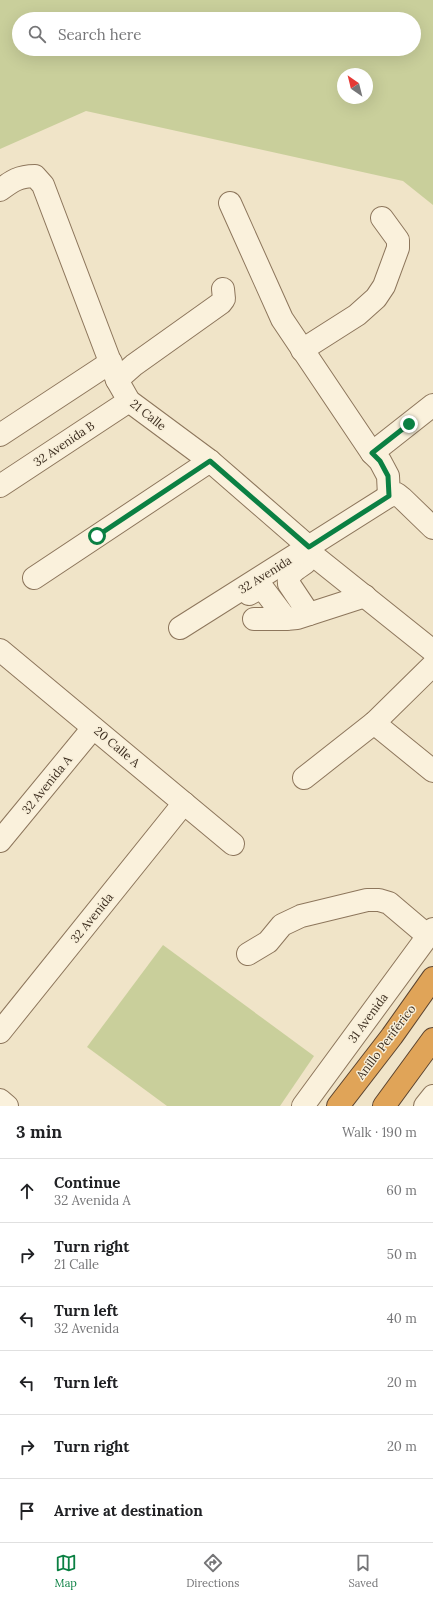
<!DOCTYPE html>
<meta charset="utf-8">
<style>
body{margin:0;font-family:Lora,serif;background:#f2f2f2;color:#202124}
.compass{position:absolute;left:337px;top:68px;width:36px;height:36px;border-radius:50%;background:#fff;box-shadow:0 4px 16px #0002;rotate:325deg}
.stop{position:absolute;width:12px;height:12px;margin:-9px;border:3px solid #0b8043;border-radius:50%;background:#fff}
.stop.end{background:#0b8043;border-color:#fff;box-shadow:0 1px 4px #0008}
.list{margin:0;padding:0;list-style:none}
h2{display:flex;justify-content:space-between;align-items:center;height:52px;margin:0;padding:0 16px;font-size:17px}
h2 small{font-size:13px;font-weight:400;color:#757577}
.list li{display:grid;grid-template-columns:26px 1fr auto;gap:12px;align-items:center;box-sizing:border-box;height:64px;padding:0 16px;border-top:1px solid #e0e0e0}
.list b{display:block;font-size:15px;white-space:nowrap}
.list p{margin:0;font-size:13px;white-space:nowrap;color:#757577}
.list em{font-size:13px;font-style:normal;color:#757577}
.icon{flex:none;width:22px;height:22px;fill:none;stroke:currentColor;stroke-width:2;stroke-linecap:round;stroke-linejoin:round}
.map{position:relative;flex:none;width:433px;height:1106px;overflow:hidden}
.search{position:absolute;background:#fff;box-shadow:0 4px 16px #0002;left:12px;right:12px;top:12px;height:44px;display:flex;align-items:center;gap:10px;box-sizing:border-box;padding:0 14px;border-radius:22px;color:#757577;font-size:15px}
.sheet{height:436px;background:#fff}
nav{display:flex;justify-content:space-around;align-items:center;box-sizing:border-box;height:56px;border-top:1px solid #e0e0e0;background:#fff;font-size:11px;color:#757577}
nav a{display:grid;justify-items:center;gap:2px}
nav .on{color:#0b8043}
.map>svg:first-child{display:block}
.green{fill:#c9cf9b;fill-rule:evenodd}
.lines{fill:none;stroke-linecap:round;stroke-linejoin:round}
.minor-casing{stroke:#8d765c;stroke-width:24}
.highway-casing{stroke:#5b4430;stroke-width:24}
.minor{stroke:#faf1dc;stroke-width:22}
.highway{stroke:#e0a458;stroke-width:22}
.route{stroke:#0b8043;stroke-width:5}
.labels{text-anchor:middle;stroke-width:3;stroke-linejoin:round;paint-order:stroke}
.street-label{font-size:12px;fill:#3d2e20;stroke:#f7eed8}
</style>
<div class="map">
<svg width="433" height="1106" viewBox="0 0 433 1106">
<rect width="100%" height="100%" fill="#f0e4c8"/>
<g class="green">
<path d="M0 0H433V205L403 181 86 111 0 149ZM19 19H414V49H19ZM343 74H367V98H343Z"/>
<polygon points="163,945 314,1056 280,1106 167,1106 87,1047"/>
</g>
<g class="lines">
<defs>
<g id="minor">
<path d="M0 190C12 181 19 176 35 176L43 185 117 380 129 401 210 461 309 547"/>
<polyline points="230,203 282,319 372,453 380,461 388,476 389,496"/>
<polyline points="302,350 357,315 376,298 384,286 398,248 398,240 382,218"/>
<polyline points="117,380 134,365 221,303 224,299 223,289"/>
<polyline points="0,435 111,362"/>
<polyline points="372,453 433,405"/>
<polyline points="0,486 129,401"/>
<polyline points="318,559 433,651"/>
<path d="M305 563C297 569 287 573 289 584L309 614"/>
<polyline points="34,578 210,461"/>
<polyline points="249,594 260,588 264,590 286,619"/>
<polyline points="254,619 286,619 297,618 365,596"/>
<polyline points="180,628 389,496 397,494 402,498 433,528"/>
<polyline points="0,650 233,844"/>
<polyline points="374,723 433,771"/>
<polyline points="304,778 374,723 433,665"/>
<polyline points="0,841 93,728"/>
<polyline points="248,954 268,942 282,925 301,916 367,900 379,900 389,903 428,936"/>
<polyline points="0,1032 184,803"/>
<polyline points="0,1100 7,1106"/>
<polyline points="303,1106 433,929"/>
<polyline points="425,1106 433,1096"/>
</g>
<g id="highway">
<polyline points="338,1106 392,1036 433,978"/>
<polyline points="384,1106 433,1039"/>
</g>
</defs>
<use href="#minor" class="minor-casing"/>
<use href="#highway" class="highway-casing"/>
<use href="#minor" class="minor"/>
<use href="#highway" class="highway"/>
</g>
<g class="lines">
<polyline class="route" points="97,536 210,461 309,547 389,496 388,476 380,461 372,453 409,424"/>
</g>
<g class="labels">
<g class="street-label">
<text transform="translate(148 415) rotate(38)" y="4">21 Calle</text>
<text transform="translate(64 444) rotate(-34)" y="4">32 Avenida B</text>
<text transform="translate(265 575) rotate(-32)" y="4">32 Avenida</text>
<text transform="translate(117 747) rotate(40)" y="4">20 Calle A</text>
<text transform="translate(47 785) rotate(-51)" y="4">32 Avenida A</text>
<text transform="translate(92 918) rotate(-51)" y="4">32 Avenida</text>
<text transform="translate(368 1018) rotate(-54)" y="4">31 Avenida</text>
<text transform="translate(386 1042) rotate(-53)" y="4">Anillo Periférico</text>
</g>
</g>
</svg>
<svg class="compass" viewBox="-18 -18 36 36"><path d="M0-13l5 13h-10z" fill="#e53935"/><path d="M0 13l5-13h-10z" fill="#757577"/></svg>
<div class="stop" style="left:97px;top:536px"></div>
<div class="stop end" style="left:409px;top:424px"></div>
<div class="search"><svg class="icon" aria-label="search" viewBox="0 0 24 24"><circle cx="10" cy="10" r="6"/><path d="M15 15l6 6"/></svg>Search here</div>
</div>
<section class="sheet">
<h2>3 min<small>Walk · 190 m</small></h2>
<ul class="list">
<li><svg class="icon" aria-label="ahead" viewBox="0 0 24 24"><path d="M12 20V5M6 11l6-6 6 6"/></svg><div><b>Continue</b><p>32 Avenida A</p></div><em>60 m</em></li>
<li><svg class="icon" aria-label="right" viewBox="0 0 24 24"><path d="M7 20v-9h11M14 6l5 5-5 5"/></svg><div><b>Turn right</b><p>21 Calle</p></div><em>50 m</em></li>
<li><svg class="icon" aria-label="left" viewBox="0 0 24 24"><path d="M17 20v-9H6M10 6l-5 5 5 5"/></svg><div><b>Turn left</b><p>32 Avenida</p></div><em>40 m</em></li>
<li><svg class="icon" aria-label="left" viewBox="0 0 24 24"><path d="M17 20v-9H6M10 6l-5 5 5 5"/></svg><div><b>Turn left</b></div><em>20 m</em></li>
<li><svg class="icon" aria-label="right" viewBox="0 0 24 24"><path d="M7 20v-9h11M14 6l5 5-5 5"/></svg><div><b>Turn right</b></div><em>20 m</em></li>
<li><svg class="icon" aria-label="arrive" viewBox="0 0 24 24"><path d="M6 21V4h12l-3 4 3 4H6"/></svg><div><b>Arrive at destination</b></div></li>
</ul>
</section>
<nav>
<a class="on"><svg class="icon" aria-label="map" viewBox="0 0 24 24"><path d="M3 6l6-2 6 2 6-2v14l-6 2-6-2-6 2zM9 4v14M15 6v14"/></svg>Map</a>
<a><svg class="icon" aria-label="directions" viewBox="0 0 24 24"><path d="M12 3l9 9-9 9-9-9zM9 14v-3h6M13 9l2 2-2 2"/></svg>Directions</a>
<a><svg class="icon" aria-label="saved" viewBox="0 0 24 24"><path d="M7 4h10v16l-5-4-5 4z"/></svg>Saved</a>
</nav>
